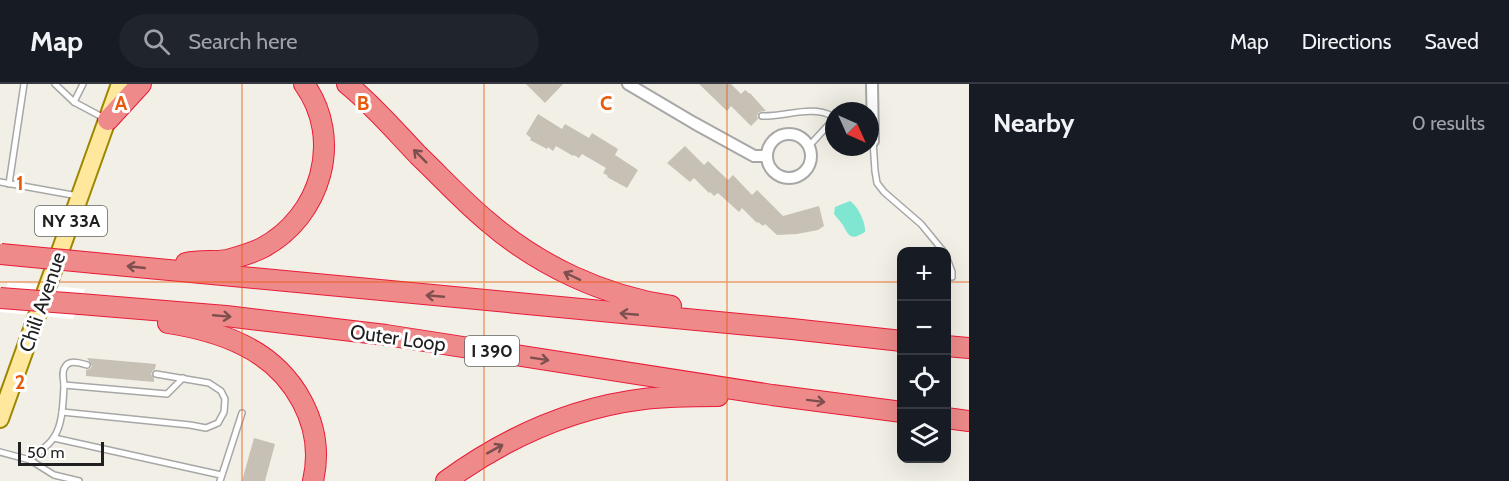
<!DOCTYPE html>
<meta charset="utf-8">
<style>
body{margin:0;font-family:Cabin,sans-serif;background:#20242c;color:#f1f3f6}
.controls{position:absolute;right:18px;bottom:18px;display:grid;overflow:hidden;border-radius:12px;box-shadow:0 6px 24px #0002}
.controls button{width:54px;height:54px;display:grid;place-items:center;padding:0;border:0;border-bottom:2px solid #363941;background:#171b24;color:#f1f3f6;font:30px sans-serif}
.compass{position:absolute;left:825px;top:18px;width:54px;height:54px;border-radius:50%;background:#171b24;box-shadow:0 6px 24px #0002;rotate:135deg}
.scale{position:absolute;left:18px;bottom:15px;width:86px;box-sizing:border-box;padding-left:6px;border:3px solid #202020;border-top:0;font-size:16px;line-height:21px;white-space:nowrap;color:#202020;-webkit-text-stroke:4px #fff;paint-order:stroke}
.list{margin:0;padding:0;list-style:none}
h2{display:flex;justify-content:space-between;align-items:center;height:78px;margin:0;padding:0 24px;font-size:26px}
h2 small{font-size:20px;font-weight:400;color:#9ea1a6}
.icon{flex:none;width:33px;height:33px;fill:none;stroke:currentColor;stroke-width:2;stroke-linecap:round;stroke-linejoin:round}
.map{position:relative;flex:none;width:969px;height:397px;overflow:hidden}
header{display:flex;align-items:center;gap:36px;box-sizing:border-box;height:84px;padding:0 30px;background:#171b24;border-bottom:2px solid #363941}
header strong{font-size:28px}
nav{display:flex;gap:33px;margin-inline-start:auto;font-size:21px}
.search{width:420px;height:54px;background:#20242c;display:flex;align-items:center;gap:15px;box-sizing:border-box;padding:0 21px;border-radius:33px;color:#9ea1a6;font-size:22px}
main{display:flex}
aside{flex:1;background:#171b24}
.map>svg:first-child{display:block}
.pitch{fill:#7fe6d2}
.pier{fill:#fff}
.building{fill:#c6c0b5}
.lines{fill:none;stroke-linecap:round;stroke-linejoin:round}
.lane-casing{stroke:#a7a7a7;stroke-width:8}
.street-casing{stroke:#a7a7a7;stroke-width:14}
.primary-casing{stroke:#9d8700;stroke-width:20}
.highway-casing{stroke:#e81b39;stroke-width:22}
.lane{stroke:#fff;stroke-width:5}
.street{stroke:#fff;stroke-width:10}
.primary{stroke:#ffe89e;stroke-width:16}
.highway{stroke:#ee8a89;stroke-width:20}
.highway-bridge-casing{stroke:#e81b39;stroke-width:22;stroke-linecap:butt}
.highway-bridge{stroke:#ee8a89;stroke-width:20}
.oneway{stroke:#7d504f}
.grid{fill:none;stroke:#e8590c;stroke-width:1.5;stroke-opacity:0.55}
.labels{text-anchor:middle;stroke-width:6;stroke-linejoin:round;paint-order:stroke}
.shield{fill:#fff;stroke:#636363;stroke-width:1.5}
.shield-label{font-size:18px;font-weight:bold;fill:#202020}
.street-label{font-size:20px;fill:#202020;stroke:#fff}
.grid-label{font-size:20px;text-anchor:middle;font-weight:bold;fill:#e8590c;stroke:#fff;stroke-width:6;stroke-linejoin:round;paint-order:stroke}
</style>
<header>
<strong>Map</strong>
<div class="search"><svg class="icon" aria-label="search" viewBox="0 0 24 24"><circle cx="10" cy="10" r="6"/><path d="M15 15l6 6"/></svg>Search here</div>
<nav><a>Map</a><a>Directions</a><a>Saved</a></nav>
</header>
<main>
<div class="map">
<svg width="969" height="397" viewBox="0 0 969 397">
<rect width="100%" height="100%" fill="#f2f0e6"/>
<path class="pitch" d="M850 117C858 122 866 139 865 148 853 155 850 155 844 143 842 139 837 134 834 130L835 123Z"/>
<polygon class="pier" points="8,198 85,205 73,235 0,228 0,221"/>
<g class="building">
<polygon points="526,0 563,0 545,19"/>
<polygon points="699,0 731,0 741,10 745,6 750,10 750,9 766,27 759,28 757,32 758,35 751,42 731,22 727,27"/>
<polygon points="538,30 562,45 565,40 589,54 592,49 618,65 615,71 638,86 627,104 607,93 608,92 603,89 606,84 582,70 579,74 574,71 573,72 556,62 553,67 548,63 547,65 530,56 531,54 526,50"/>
<polygon points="685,62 704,81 708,77 728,96 733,91 752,111 757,106 783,132 819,122 824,142 818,146 797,150 777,151 765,140 763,142 758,138 757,139 742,124 739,128 718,109 714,112 710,108 709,109 694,94 690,98 667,79"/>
<polygon points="87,274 156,280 155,285 153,286 151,290 154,294 154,298 86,292 86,286 90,285 92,282"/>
<polygon points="254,354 275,360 265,397 242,397"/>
</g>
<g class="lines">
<defs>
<g id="lane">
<polyline points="55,0 74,18"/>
<polyline points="83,0 74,18 104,34"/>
<path d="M762 32C784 33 812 21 832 32V37L809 62"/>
<polyline points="873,57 875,87 877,99 884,108 921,140 944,168"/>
<polyline points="0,98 78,112"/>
<polyline points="9,100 24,0"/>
<polyline points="946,172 952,188 952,193"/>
<polyline points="64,301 167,310 183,294"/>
<polyline points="62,328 190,341 206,344 218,339 224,328 225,315 221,307 209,299 156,290"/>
<polyline points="54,354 221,391"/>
<polyline points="0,368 30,376 54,391 79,397"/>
<path d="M30 376C37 369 49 362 54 353 63 340 63 317 64 302 64 296 61 288 65 283 69 275 80 279 87 281"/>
<polyline points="220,397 242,329"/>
</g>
<g id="street">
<polyline points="628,0 694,39 754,72 766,72"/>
<polyline points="872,0 873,57"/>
<circle cx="789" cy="72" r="22"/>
</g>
<polyline id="primary" points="0,335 120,0"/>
<g id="highway">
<path d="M347 0C373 21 395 47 418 71 441 93 463 117 487 137 539 182 604 212 671 222"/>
<polyline points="108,36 141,0"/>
<polyline points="95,179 792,245 902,257"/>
<path d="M186 179C200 176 214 178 227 176 238 173 252 169 262 164 321 133 344 55 304 0"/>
<polyline points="80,220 226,232 386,251 772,311 902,328"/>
<path d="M168 239C194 243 219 249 243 261 294 286 326 341 313 397"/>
<polyline points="946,262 969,264"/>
<polyline points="946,334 969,337"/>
<path d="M446 397C505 354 570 324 644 315 669 312 694 312 718 312"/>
</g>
</defs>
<use href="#lane" class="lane-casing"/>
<use href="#street" class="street-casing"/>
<use href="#primary" class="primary-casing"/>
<use href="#highway" class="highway-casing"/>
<use href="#lane" class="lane"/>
<use href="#street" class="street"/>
<use href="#primary" class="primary"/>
<use href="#highway" class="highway"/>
<defs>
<g id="highway-bridge">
<polyline points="1,170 95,179"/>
<polyline points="0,214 80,220"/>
</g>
</defs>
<use href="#highway-bridge" class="highway-bridge-casing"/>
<use href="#highway-bridge" class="highway-bridge"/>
</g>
<defs><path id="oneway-shaft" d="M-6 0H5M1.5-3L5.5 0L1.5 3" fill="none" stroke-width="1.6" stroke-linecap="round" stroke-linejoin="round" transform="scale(1.5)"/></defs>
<g class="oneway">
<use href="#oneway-shaft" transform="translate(420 72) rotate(-135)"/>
<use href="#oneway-shaft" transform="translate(136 183) rotate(-174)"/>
<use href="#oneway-shaft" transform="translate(572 192) rotate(-154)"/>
<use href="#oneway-shaft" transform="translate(435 212) rotate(-175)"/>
<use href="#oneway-shaft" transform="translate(629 230) rotate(-175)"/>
<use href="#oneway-shaft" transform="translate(222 232) rotate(5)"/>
<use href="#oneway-shaft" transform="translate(540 275) rotate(9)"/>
<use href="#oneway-shaft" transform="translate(816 317) rotate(7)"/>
<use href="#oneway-shaft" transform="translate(495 365) rotate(-29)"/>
</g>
<path class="grid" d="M242 0V397M484 0V397M727 0V397M0 198H902M946 198H969"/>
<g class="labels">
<g class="shield">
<rect x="35" y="122" width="72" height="30" rx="4.5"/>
<rect x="465" y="252" width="54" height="30" rx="4.5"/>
</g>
<g class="shield-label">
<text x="71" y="143">NY 33A</text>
<text x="492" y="273">I 390</text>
</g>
<g class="street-label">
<text transform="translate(42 218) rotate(-71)" y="7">Chili Avenue</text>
<text transform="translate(398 254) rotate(8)" y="7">Outer Loop</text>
</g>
</g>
<g class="grid-label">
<text x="121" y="26">A</text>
<text x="363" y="26">B</text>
<text x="606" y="26">C</text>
<text x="20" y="106">1</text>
<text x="20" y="305">2</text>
</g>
</svg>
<div class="controls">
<button>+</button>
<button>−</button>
<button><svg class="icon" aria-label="locate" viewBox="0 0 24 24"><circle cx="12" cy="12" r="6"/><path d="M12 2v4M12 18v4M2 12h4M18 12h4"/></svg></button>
<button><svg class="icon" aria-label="layers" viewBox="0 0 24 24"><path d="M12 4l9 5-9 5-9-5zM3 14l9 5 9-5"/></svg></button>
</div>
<svg class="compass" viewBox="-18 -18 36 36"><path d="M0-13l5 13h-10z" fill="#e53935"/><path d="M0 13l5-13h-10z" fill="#9ea1a6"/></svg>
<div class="scale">50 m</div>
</div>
<aside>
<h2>Nearby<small>0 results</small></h2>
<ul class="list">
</ul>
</aside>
</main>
